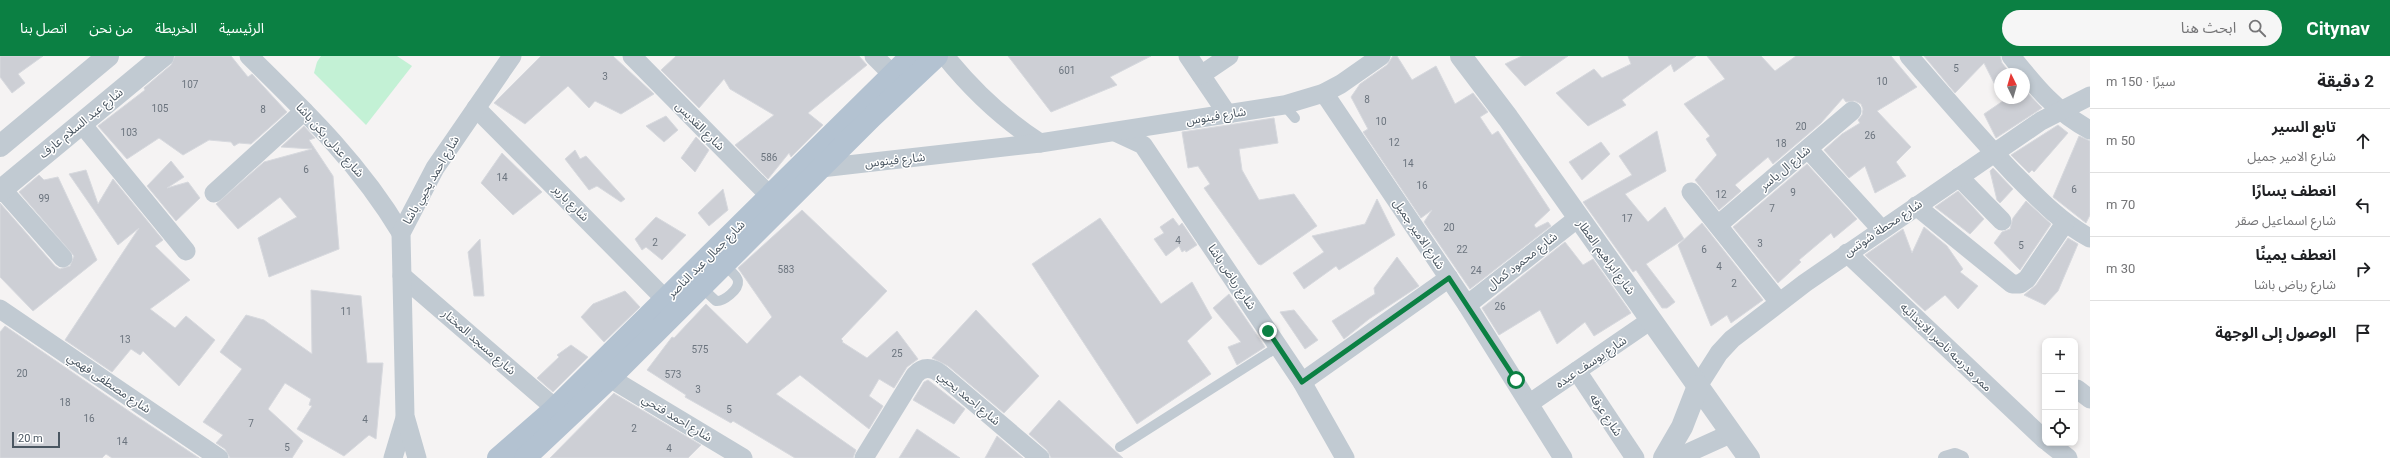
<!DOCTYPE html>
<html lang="ar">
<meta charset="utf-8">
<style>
body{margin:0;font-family:Roboto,"Noto Sans Arabic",sans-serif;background:#f6f6f6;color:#202124;direction:rtl}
.controls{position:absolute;right:12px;bottom:12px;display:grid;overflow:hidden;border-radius:8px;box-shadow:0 2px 6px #0003}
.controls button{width:36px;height:36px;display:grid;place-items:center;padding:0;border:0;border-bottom:1px solid #e0e0e0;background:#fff;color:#202124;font:20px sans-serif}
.compass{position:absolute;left:1994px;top:12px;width:36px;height:36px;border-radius:50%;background:#fff;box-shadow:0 2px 6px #0003;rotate:355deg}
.scale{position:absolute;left:12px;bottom:10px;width:48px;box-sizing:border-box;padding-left:4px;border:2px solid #4a5661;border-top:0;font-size:11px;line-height:14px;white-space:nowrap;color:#4a5661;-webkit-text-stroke:3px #fff;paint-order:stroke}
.stop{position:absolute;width:12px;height:12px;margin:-9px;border:3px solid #0b8043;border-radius:50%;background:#fff}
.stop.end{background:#0b8043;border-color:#fff;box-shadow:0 1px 4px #0008}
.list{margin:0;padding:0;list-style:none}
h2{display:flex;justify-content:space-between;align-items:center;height:52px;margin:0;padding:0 16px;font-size:17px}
h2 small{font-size:13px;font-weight:400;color:#757577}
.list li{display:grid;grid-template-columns:26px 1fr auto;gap:12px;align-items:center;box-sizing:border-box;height:64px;padding:0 16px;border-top:1px solid #e0e0e0}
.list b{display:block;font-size:15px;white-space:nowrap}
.list p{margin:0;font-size:13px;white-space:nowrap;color:#757577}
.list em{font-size:13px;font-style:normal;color:#757577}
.icon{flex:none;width:22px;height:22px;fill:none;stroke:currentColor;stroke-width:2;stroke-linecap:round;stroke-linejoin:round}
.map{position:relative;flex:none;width:2090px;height:402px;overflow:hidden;direction:ltr}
header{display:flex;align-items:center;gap:24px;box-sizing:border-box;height:56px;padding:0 20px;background:#0b8043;color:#fff}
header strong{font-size:19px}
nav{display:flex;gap:22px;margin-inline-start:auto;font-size:14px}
.search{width:280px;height:36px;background:#f6f6f6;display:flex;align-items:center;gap:10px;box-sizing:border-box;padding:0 14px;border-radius:22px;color:#757577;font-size:15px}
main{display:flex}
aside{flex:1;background:#fff}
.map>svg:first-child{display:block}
.green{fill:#c3f1d5}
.building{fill:#cdcfd5;stroke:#d7d9de}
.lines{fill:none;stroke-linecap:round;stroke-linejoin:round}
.service{stroke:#c1cad2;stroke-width:10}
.pedestrian{stroke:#c1cad2;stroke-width:14}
.minor{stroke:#c1cad2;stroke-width:19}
.tertiary{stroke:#c1cad2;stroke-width:22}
.primary{stroke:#b3c2d1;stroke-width:22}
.route{stroke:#0b8043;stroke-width:5}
.labels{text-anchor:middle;stroke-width:3;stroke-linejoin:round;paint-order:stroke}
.number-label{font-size:10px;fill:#6b747e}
.street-label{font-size:12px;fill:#4a5661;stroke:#fff}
</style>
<header>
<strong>Citynav</strong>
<div class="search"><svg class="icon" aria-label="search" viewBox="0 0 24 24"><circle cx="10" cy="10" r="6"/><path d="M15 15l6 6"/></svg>ابحث هنا</div>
<nav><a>الرئيسية</a><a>الخريطة</a><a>من نحن</a><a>اتصل بنا</a></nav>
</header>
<main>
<aside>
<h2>2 دقيقة<small>سيرًا · 150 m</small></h2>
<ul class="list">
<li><svg class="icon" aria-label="ahead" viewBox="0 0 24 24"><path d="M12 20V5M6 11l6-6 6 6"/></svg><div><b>تابع السير</b><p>شارع الامير جميل</p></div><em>50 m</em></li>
<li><svg class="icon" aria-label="left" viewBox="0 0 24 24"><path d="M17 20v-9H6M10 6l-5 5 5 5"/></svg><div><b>انعطف يسارًا</b><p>شارع اسماعيل صقر</p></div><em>70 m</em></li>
<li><svg class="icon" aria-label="right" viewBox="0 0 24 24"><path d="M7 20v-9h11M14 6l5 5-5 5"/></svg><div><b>انعطف يمينًا</b><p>شارع رياض باشا</p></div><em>30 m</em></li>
<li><svg class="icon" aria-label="arrive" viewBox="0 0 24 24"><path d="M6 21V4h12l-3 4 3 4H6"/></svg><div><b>الوصول إلى الوجهة</b></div></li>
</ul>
</aside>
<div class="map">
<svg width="2090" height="402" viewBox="0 0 2090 402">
<rect width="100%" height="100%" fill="#f5f3f3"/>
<polygon class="green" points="321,0 397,0 412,10 366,69 314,17 317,6"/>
<g class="building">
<polygon points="0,0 43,0 18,18 25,27 12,37 0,21"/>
<polygon points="175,0 231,0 248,21 252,18 287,56 251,88 239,87 234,90 231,86 209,84 183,99 159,82 127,103 98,70 145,34 144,32 171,9"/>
<polygon points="541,0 613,0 654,38 621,58 595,45 589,52 568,30 525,68 494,47"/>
<polygon points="676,0 859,0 867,9 808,57 823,69 791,101 789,97 768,123 735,89 774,59 730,33 724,23 699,52 661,14"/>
<polygon points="1008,0 1151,0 1110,21 1117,29 1051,56"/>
<polygon points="1393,0 1397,0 1412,24 1436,10 1455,48 1473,37 1488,56 1480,61 1492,79 1498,75 1550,154 1534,169 1536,172 1548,166 1551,170 1470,233 1424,166 1432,154 1421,162 1363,76 1368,73 1351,41 1360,28 1387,9"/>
<polygon points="1522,0 1568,0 1525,30 1505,8"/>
<polygon points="1628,0 1696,0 1674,16 1671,8 1622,44 1626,49 1588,70 1556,37 1594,13 1602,22 1631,8"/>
<polygon points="1707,0 1761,0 1775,15 1796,0 1891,0 1917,31 1877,55 1911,91 1896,106 1906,120 1875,137 1865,110 1849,122 1824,94 1842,78 1860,67 1858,64 1862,59 1863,53 1861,48 1855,45 1846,46 1843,42 1821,67 1773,108 1768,101 1735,129 1741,135 1719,154 1695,124 1717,99 1706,83 1710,80 1684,48 1725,23"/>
<polygon points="1924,0 2000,0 2002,7 2011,18 2000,18 2000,39 1984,7 1955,37"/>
<polygon points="2024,33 2042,52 1996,82 1984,58 2003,45 2002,42 2024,42"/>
<polygon points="666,60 678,74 664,86 646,70"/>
<polygon points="1274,62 1278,87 1239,93 1242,114 1259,144 1294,138 1317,170 1261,209 1258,208 1204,132 1210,128 1198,110 1188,112 1182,76"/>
<polygon points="2058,69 2068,77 2034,116 2032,114 2029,117 2011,99"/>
<polygon points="304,70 315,82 309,84 333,120 339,193 269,221 258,182 297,161 280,141 238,173 216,148 264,106 312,93 281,91"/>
<polygon points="1657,75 1666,115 1625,138 1648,166 1665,151 1684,183 1646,208 1675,246 1667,252 1662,252 1636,214 1633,216 1583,146 1632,119 1619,100"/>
<polygon points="2079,80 2090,85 2090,159 2086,167 2053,141"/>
<polygon points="696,81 709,94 695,116 681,102"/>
<polygon points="1601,86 1610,98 1582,124 1569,106"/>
<polygon points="575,94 580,103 586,100 625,143 621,146 597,130 589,134 565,103"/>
<polygon points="502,97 542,136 513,159 481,127"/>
<polygon points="171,105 184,121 167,132 188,126 200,142 176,165 147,130"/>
<polygon points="1807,108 1857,163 1834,182 1831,177 1799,204 1801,206 1778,227 1733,171"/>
<polygon points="1993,112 2013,133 2000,147 1997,144 1990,115"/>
<polygon points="86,114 98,148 113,123 163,184 155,190 190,224 150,253 175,272 186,260 215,284 179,330 143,295 140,299 131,293 112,316 65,284 139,172 118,189 69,118"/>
<polygon points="39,119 44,124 58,121 97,204 33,255 0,221 0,147 55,210 60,213 70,210 74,200 19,136"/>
<polygon points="723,133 728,154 709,170 698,157"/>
<polygon points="1958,135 1984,163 1970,178 1935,151"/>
<polygon points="1377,143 1395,179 1339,214 1336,210 1304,233 1293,217 1324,196 1312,180 1365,168"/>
<polygon points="2026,145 2051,168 2020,214 1994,187 2002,176 2010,173 2013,162"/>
<polygon points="802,154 887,235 841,283 843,285 842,286 867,302 897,275 918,303 907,311 894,332 879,323 869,340 883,350 869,373 800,319 776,338 856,394 853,402 795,402 733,365 731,367 685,341 686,339 647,314 672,281 674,282 706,248 747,288 772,261 738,212"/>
<polygon points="656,161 686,179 662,204 646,191 642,194 635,183"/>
<polygon points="1100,162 1161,248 1192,226 1212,262 1187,285 1211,318 1137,368 1032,208"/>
<polygon points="1173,162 1179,170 1182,167 1197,189 1186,196 1185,194 1182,196 1179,190 1166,200 1154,183 1164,177 1160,171"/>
<polygon points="1702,167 1763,244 1731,267 1727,259 1711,270 1678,189"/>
<polygon points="1924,171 1947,190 1963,213 1960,216 1978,230 1958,253 1945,239 1925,255 1865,199 1903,173 1912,197"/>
<polygon points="2068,182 2078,188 2058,235 2045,249 2024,239 2036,229"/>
<polygon points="480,183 484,240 474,240 468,196"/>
<polygon points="1565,186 1583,209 1593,203 1631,257 1594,280 1585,266 1557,288 1540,254 1499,279 1482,252"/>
<polygon points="1397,201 1419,230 1369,263 1344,283 1332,265 1375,238 1374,232"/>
<polygon points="311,234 361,240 367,307 383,307 376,383 369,379 344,400 297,373 312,350 309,349 311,343 285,327 268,353 303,385 292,402 230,402 225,393 216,387 223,379 203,366 242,313 220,296 246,259 264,264 312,298"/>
<polygon points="625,235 640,251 604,286 581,261 593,248"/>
<polygon points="1229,238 1265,291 1237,309 1228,291 1241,286 1213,252"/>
<polygon points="976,254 1039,320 1004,357 948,310 932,302"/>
<polygon points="1294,254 1318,284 1305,293 1280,256"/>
<polygon points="5,270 136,360 199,402 112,402 106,398 102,402 0,402 0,276"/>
<polygon points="571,289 588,301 553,336 537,322 559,301 557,299"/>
<polygon points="928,324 965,353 954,368 913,344 924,326"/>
<polygon points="614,337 615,338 701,389 688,402 550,402"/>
<polygon points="1059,344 1123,402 1051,402 1047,394 1029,378"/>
<polygon points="917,373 960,402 899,402"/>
<polygon points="997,380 1023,402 985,402"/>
</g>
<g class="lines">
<g class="service">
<polyline points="1284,49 1295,62"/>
<path d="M701 231 716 245C723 246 739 234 738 225 737 219 728 213 723 209"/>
<polyline points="1120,391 1279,290"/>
</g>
<polyline class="pedestrian" points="1945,402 1955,399 1962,402"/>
<g class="minor">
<path d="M249 0C306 56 360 108 401 177"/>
<polyline points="632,0 769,139"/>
<polyline points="874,0 891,17"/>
<path d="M945 0C973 35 1003 63 1040 87"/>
<polyline points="1188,0 1228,59"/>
<path d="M1909 0C1943 39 1977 79 2013 117 2037 141 2060 166 2090 182"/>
<path d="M2011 0C2035 30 2056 56 2090 74"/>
<polyline points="1201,19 1229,0"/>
<polyline points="1324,37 1467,249 1563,402"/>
<polyline points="476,52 665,243"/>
<polyline points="81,67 186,195"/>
<polyline points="1115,76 1143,89 1302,326 1345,402"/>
<polyline points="1808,93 1881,173"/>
<polyline points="821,112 1040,87 1284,49 1324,37 1341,28 1381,0"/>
<polyline points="1959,121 2002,165"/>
<polyline points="2,133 63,202"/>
<polyline points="1691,136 1779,246"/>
<polyline points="214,137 304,55"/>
<polyline points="1916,150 2012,228 2020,228 2027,223 2065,167"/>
<polyline points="1718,169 1852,55"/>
<polyline points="1847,197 2045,384"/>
<polyline points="402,220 555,352"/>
<polyline points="1467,249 1578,162"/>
<polyline points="0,253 219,402"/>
<polyline points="1577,315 1635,402"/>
<polyline points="610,322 743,402"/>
<polyline points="1302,326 1449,222"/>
<polyline points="1698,330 1719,297 1732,283 1805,227 2041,65 2090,40"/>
<polyline points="2077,333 2090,343"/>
<polyline points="1530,347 1651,264"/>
<polyline points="2049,387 2068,402"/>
<polyline points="393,402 405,362"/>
<polyline points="417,402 405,360 401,177 435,112 512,0"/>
<path d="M864 402 915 319C923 310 932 311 941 318L1040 402"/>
<polyline points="1677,402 1732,377"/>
</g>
<g class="tertiary">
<polyline points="1461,0 1508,62 1749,402"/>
<polyline points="0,90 108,0"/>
<polyline points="0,135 163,0"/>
<polyline points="1664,402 1682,371 1698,330"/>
</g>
<g class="primary">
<polyline points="498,402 552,355 911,0"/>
<polyline points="525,402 610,322 872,61 937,0"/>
</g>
</g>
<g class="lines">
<polyline class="route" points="1268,275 1302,326 1449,222 1516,324"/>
</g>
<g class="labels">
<g class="number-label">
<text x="1956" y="16">5</text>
<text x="1067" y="18">601</text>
<text x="605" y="24">3</text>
<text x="1882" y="29">10</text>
<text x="190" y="32">107</text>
<text x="1367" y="47">8</text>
<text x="160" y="56">105</text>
<text x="263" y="57">8</text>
<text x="1381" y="69">10</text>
<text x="1801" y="74">20</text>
<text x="129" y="80">103</text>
<text x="1870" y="83">26</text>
<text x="1394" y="90">12</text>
<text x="1781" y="91">18</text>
<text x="769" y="105">586</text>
<text x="1408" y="111">14</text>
<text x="306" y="117">6</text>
<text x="502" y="125">14</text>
<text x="1422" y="133">16</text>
<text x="2074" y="137">6</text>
<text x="1793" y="140">9</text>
<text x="1721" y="142">12</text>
<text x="44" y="146">99</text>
<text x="1772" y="156">7</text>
<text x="1627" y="166">17</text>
<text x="1449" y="175">20</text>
<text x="1178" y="188">4</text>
<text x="655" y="190">2</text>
<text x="1760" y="191">3</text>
<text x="2021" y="193">5</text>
<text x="1462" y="197">22</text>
<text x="1704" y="197">6</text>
<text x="1719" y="214">4</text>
<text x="786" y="217">583</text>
<text x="1476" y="218">24</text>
<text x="1734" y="231">2</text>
<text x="1500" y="254">26</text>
<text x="346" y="259">11</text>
<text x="125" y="287">13</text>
<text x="700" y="297">575</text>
<text x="897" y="301">25</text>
<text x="22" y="321">20</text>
<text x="673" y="322">573</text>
<text x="698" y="337">3</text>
<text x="65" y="350">18</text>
<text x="729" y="357">5</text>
<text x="89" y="366">16</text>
<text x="365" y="367">4</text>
<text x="251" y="371">7</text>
<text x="634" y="376">2</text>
<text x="122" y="389">14</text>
<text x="287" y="395">5</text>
<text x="669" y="396">4</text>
</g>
<g class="street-label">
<text transform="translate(1216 60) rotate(-9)" y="4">شارع فينوس</text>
<text transform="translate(81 67) rotate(-39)" y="4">شارع عبد السلام عارف</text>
<text transform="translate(700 70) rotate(45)" y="4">شارع القديس</text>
<text transform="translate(330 84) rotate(48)" y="4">شارع عدلى يكن باشا</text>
<text transform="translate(895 104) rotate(-6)" y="4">شارع فينوس</text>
<text transform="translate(1785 112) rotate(-40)" y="4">شارع ال ياسر</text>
<text transform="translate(431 124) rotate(-60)" y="4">شارع احمد يحيي باشا</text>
<text transform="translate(571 147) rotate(45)" y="4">شارع باربر</text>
<text transform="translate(1883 172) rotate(-34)" y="4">شارع محطة شوتس</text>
<text transform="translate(1419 178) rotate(56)" y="4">شارع الامير جميل</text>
<text transform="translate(1606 201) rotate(54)" y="4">شارع ابراهيم العطار</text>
<text transform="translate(706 203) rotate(-45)" y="4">شارع جمال عبد الناصر</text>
<text transform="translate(1522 205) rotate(-38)" y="4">شارع محمود كمال</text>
<text transform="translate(1232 221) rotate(56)" y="4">شارع رياض باشا</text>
<text transform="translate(479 286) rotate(41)" y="4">شارع مسجد المختار</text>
<text transform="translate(1946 291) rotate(44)" y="4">ممر مدرسه ناصر الابتدائيه</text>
<text transform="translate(1591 306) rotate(-34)" y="4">شارع يوسف عبده</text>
<text transform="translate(109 327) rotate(34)" y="4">شارع مصطفى فهمي</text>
<text transform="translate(969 342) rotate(40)" y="4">شارع احمد يحيي</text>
<text transform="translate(1606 359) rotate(56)" y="4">شارع عرفه</text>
<text transform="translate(677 362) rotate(31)" y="4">شارع احمد فتحي</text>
</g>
</g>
</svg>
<div class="controls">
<button>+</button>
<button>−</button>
<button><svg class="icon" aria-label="locate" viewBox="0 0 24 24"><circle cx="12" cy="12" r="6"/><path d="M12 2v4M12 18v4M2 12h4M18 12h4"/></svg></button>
</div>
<svg class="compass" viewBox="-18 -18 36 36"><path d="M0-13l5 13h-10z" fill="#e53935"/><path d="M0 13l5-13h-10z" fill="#757577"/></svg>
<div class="scale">20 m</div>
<div class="stop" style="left:1516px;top:324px"></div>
<div class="stop end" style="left:1268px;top:275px"></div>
</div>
</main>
